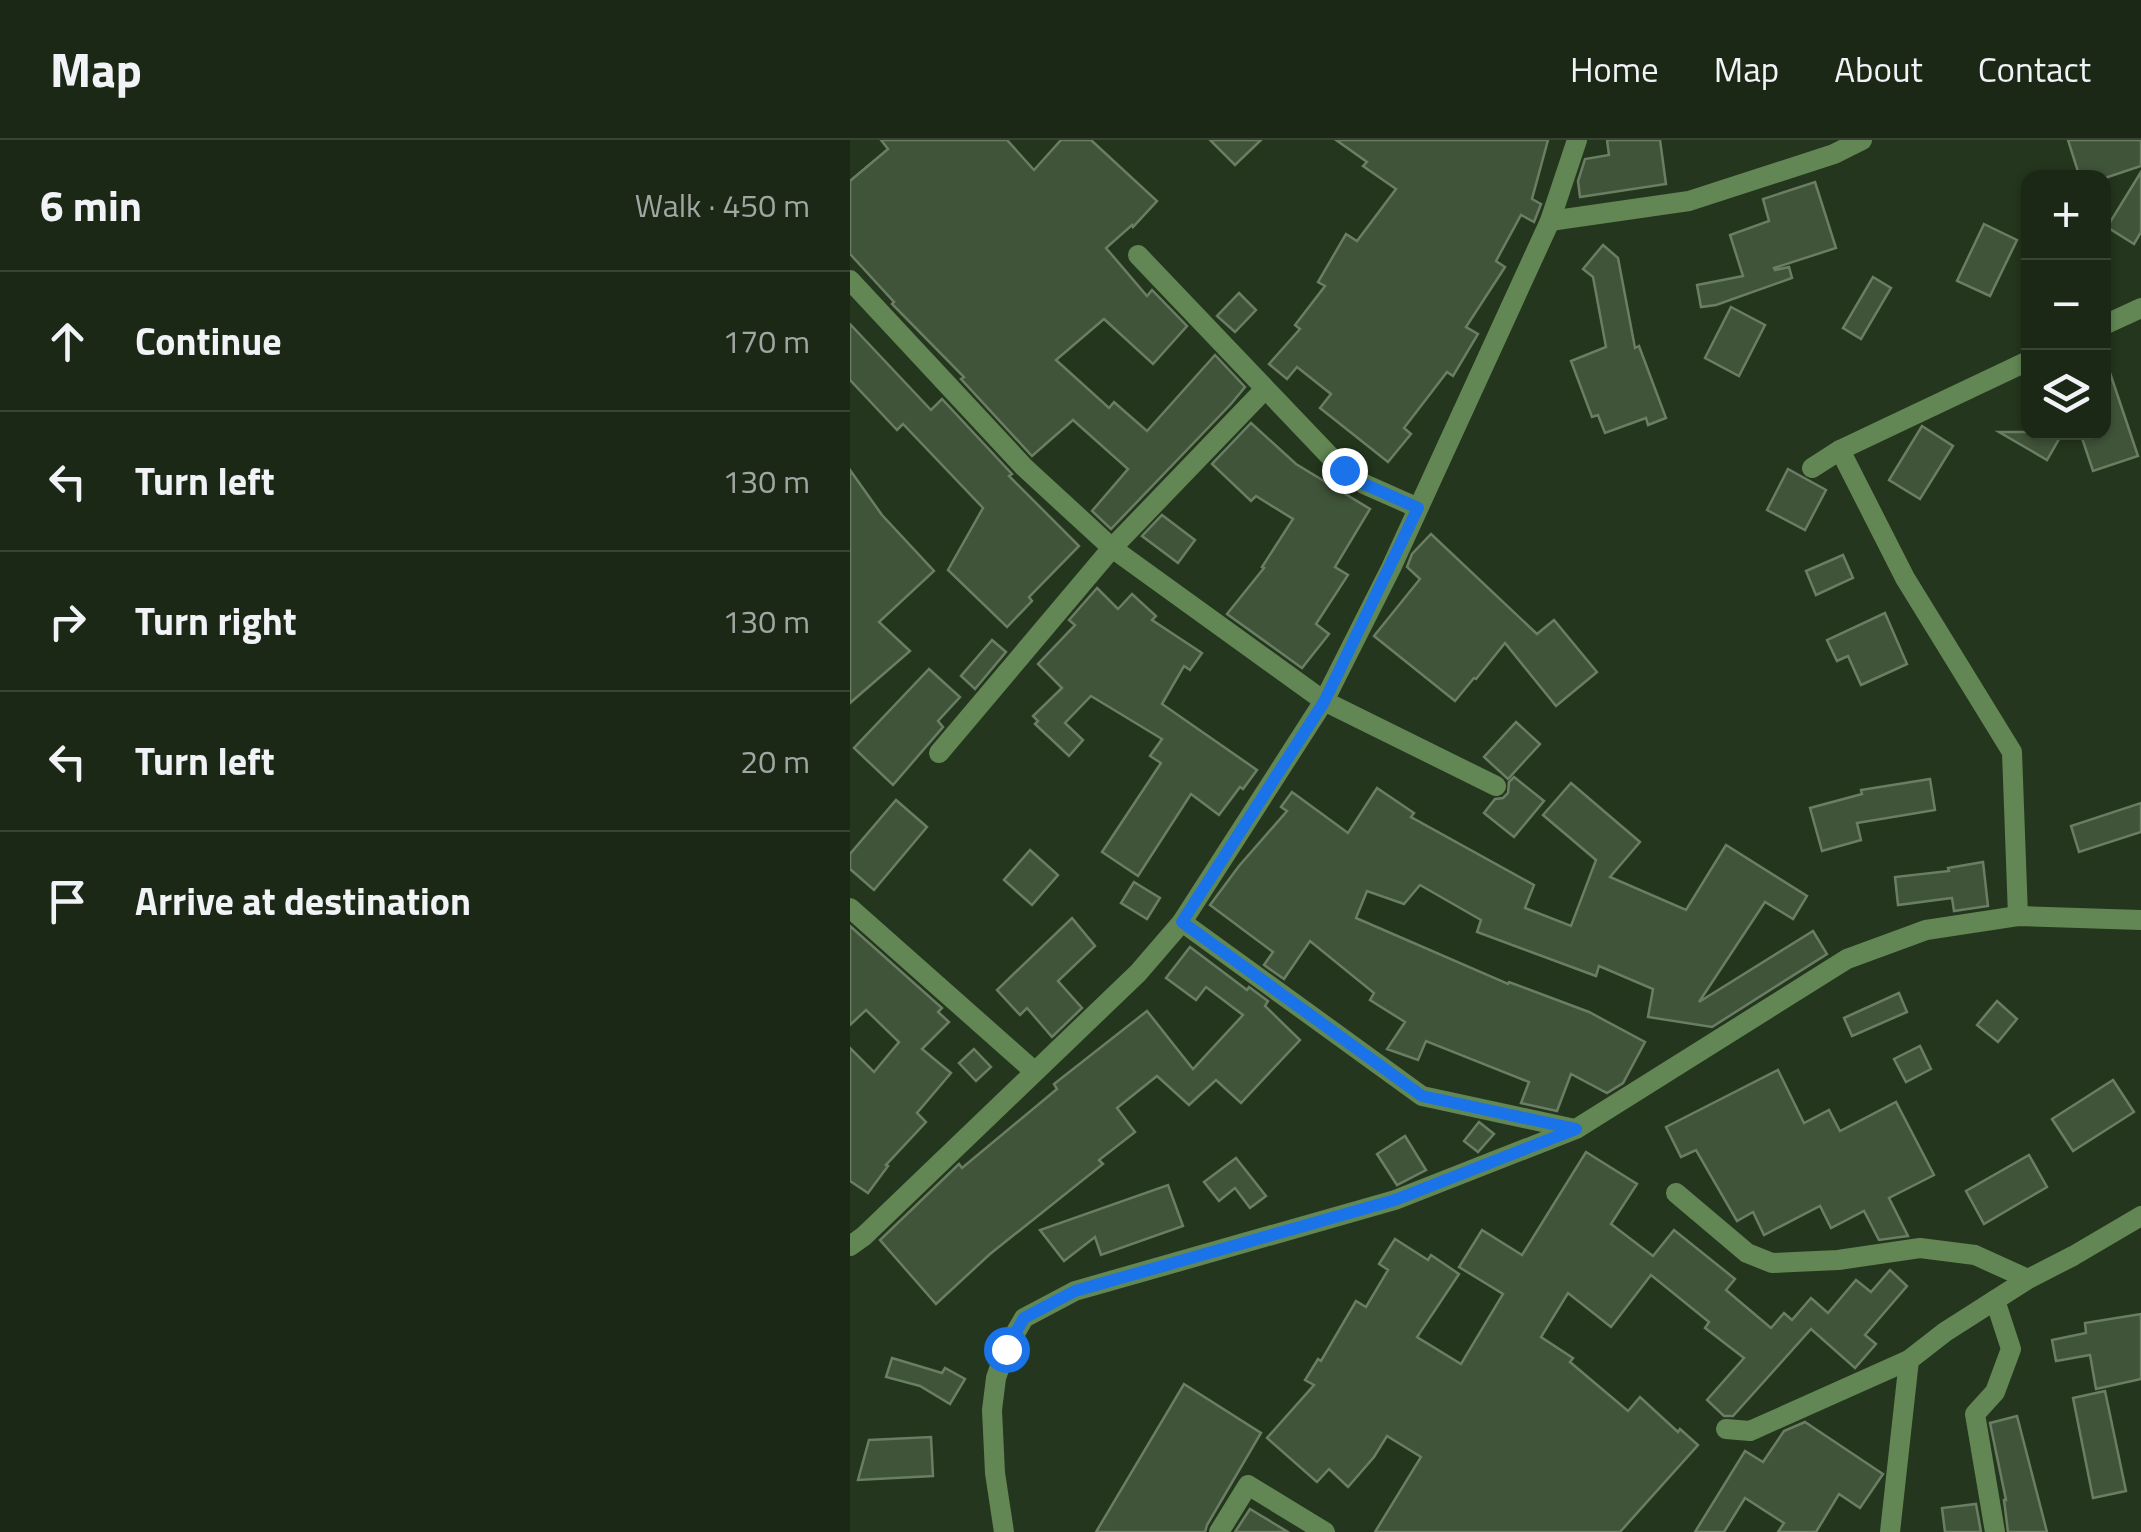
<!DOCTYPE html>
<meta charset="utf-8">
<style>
body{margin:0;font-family:"Titillium Web",sans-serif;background:#283423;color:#f1f3f6}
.controls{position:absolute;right:30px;top:30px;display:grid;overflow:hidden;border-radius:20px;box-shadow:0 2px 8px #0004}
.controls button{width:90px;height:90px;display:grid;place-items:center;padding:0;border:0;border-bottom:2px solid #394435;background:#1b2816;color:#f1f3f6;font:50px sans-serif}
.stop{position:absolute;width:30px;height:30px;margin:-22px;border:8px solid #1a73e8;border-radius:50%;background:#fff}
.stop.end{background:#1a73e8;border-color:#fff;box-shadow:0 2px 10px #0008}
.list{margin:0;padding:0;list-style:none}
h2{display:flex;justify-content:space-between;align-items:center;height:130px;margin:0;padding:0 40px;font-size:42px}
h2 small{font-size:32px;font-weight:400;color:#a0a6a1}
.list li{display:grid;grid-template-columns:65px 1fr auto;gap:30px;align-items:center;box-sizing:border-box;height:140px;padding:0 40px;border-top:2px solid #394435}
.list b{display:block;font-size:38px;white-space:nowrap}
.list em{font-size:32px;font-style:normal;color:#a0a6a1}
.icon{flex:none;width:55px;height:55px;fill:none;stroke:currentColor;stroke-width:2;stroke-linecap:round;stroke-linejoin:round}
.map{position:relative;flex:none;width:1291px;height:1392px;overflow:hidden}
header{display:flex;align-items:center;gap:60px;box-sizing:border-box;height:140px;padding:0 50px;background:#1b2816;border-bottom:2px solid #394435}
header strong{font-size:48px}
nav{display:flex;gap:55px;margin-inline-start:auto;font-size:35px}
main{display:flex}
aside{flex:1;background:#1b2816}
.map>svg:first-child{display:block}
.building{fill:#405439;stroke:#697e62;stroke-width:2.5}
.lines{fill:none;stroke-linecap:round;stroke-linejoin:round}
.street{stroke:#628754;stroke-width:20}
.route{stroke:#1a73e8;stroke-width:12}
</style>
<header>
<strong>Map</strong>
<nav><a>Home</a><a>Map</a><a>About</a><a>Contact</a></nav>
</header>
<main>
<aside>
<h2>6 min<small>Walk · 450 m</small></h2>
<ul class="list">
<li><svg class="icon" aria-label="ahead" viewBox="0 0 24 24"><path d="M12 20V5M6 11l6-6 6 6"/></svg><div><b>Continue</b></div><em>170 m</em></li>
<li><svg class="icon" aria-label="left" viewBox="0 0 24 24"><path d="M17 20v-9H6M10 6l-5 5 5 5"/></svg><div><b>Turn left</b></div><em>130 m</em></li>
<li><svg class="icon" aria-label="right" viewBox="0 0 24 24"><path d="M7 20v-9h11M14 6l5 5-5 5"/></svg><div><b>Turn right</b></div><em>130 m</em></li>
<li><svg class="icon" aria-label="left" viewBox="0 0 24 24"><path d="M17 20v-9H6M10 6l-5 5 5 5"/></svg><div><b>Turn left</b></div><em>20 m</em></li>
<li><svg class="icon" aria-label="arrive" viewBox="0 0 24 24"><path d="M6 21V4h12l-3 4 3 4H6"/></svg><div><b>Arrive at destination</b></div></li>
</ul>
</aside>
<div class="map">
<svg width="1291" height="1392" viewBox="0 0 1291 1392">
<rect width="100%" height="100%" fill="#24361d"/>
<g class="building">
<polygon points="31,0 157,0 184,30 211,0 241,0 307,61 283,87 282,85 256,108 297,156 302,150 337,186 303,224 254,179 206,220 259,268 264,262 297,291 365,215 395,247 381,264 261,389 242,371 278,329 223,280 182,316 111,239 114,237 42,164 44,162 0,114 0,41 38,9"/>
<polygon points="360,0 411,0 385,25"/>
<polygon points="486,0 698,0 682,59 691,64 684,82 671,75 646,121 655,127 616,187 628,194 603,236 597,232 554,288 561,294 538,322 470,268 481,254 447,227 437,239 419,224 450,189 445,185 475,146 468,142 496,94 507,101 546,49 513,26 517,22"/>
<polygon points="757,0 810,0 816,44 730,57 728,41 735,19 759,15"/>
<polygon points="1218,0 1291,0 1291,26 1255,38 1230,38"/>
<polygon points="1291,32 1291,92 1284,104 1257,87"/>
<polygon points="965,42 986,108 924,128 925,130 939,127 942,138 866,165 851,167 847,145 893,136 880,95 919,81 913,59"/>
<polygon points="1134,84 1167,100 1140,156 1107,141"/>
<polygon points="753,105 768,118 785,208 789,206 816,278 798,285 796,278 755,293 748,275 742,277 721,221 756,207 743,137 733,129"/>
<polygon points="1023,137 1041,148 1011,199 993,188"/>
<polygon points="389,153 406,170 385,192 367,176"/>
<polygon points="881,167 915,185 889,236 855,218"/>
<polygon points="0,184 81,270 92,259 162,334 159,336 229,406 179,457 182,461 157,487 98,430 133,368 53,284 47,290 0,240"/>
<polygon points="1257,224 1288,316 1243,331 1230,292 1254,292 1254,225"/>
<polygon points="401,283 446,324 520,369 485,427 498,435 466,484 479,494 452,528 377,474 414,428 412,427 443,379 406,356 401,361 362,324"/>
<polygon points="1072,286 1103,306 1070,359 1039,340"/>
<polygon points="1149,292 1213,292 1197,320"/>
<polygon points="938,329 976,350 955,390 917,370"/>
<polygon points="0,330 32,375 84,431 29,482 60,511 0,563"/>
<polygon points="312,375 345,400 328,423 292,396"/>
<polygon points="581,394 687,494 704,480 747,532 706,566 655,503 626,539 624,538 605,561 524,496 570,439 557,427 562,414"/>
<polygon points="993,415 1003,438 966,455 956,431"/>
<polygon points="247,448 268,469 282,454 306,476 302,480 352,513 340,530 334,526 312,564 407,630 393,649 390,647 369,675 341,654 288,736 252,712 311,623 300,616 312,599 241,556 215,583 233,600 219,616 185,584 188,581 183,576 212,548 188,524 225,485 219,480"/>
<polygon points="1035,473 1057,524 1011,545 998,516 987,521 977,500"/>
<polygon points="142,500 156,512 125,549 111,536"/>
<polygon points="79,529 110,557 88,581 93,587 43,645 4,608"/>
<polygon points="666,582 690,604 658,639 634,617"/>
<polygon points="664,637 694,661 664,697 634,673 645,659 653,658 658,653 659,642"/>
<polygon points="1080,639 1085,670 1007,683 1011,700 972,711 960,668 1012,654 1011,650"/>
<polygon points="721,643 790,702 760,737 836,770 876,705 957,756 943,779 915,762 849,862 963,791 977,814 862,887 798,877 803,849 749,826 746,836 627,792 631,780 570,745 554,764 517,751 506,778 658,844 659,842 739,872 795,902 773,943 757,953 721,934 707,971 671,963 679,942 576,901 568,920 537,909 555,882 520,860 524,853 460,801 434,839 414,825 423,812 360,765 389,726 437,671 431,667 442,652 498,693 527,648 564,673 561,677 684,745 675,768 721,786 746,720 693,675"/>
<polygon points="46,660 77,687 24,750 0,729 0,714"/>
<polygon points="1291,663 1291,692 1229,712 1221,686"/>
<polygon points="180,710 208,735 182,765 154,740"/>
<polygon points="1133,722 1138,766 1104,771 1102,758 1048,765 1045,737 1099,731 1098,728"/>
<polygon points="284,742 310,758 297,779 271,763"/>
<polygon points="222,778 245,806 208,841 232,868 202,897 177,868 170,875 147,850"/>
<polygon points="0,786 92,868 88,872 99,882 72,909 101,933 67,973 76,982 36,1025 38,1026 18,1053 0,1041 0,908 24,932 49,902 16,870 0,885"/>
<polygon points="340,807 397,850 399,847 418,861 415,866 450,900 391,963 366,940 339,965 307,936 267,968 285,992 249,1020 253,1024 140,1114 86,1164 30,1100 109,1024 112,1028 207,949 204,944 297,871 343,929 393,875 356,847 346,860 316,838"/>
<polygon points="1049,853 1057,872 1002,896 994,878"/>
<polygon points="1147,861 1167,879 1148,902 1127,885"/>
<polygon points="1070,906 1081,929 1056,942 1044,919"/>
<polygon points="124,909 141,927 126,941 109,923"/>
<polygon points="928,930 954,983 979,970 990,991 1046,962 1084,1035 1039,1058 1058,1096 1029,1100 1014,1071 981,1088 970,1066 914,1095 903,1072 887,1081 846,1010 831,1017 816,987"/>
<polygon points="1263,940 1284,972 1223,1011 1202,979"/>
<polygon points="629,982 644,994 628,1012 614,1001"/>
<polygon points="555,996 576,1030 547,1045 527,1014"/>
<polygon points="736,1012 787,1044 761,1084 803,1116 824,1090 885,1139 876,1150 921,1188 934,1173 942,1180 961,1158 978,1173 1006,1140 1021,1152 1040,1130 1057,1146 1015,1195 1026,1204 1005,1228 961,1189 883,1276 874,1276 857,1260 894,1218 855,1188 859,1182 801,1135 761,1187 718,1153 691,1197 723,1218 720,1222 778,1271 790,1257 828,1292 830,1289 848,1305 770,1392 525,1392 571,1317 537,1296 524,1317 498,1347 479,1329 467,1342 417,1298 464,1245 455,1240 468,1219 471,1221 506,1161 516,1167 538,1130 529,1124 545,1099 578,1120 581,1115 609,1134 567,1197 611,1224 653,1154 609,1127 632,1090 672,1115"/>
<polygon points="1179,1015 1197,1047 1134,1084 1116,1051"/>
<polygon points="386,1018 416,1056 400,1068 385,1048 369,1061 354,1042"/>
<polygon points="318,1045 333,1086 251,1115 245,1097 214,1121 190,1090"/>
<polygon points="1291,1174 1291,1239 1246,1249 1240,1215 1206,1221 1202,1200 1236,1193 1235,1183"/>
<polygon points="42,1218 92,1233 95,1228 115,1239 100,1264 70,1246 36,1237"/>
<polygon points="334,1244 411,1293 357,1385 355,1392 246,1392"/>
<polygon points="1255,1251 1276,1351 1243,1358 1223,1258"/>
<polygon points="1167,1276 1197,1392 1158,1392 1154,1360 1156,1360 1140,1283"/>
<polygon points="955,1282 1033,1334 1010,1368 989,1354 966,1392 928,1392 934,1383 895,1358 874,1392 845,1392 895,1311 913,1322 934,1291"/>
<polygon points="81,1297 83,1336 8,1340 19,1300"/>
<polygon points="1126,1364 1131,1392 1095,1392 1092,1368"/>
<polygon points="400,1369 438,1392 385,1392"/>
</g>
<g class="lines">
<g class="street">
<polyline points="700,81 839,61 984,14 1012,0"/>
<polyline points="288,115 493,330 514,344 568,368"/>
<polyline points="0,140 174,327 262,408 474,561 646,646"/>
<polyline points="1254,185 1291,168"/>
<polyline points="990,310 1178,221"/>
<polyline points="962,328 990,310 1055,438 1162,612 1168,776"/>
<polyline points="89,613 262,408 415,249"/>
<polyline points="0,768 184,931"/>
<polyline points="332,782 572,956 725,989"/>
<polyline points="826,1053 897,1113 922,1123 988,1120 1070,1108 1125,1115 1178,1139"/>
<polyline points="0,1106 14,1096 288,833 332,782 474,561 541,428 700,81 727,0"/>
<polyline points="876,1289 900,1291 1059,1220 1095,1192 1178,1139 1223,1116 1291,1076"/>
<polyline points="154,1392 145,1333 142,1270 146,1238 156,1209 174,1178 225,1151 545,1060 726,989 997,819 1076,790 1168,776 1291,780"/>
<polyline points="369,1392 398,1345 475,1392"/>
<polyline points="1040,1392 1059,1220"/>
<polyline points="1145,1392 1125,1274 1145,1252 1161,1209 1145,1160"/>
</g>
</g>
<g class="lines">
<polyline class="route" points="156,1209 174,1178 225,1151 545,1060 726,989 572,956 332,782 474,562 568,368 514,344 494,330"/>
</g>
</svg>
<div class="controls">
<button>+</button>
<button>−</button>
<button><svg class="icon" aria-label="layers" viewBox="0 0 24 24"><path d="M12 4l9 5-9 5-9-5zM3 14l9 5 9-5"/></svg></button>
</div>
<div class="stop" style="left:156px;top:1209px"></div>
<div class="stop end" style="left:494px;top:330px"></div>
</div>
</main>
